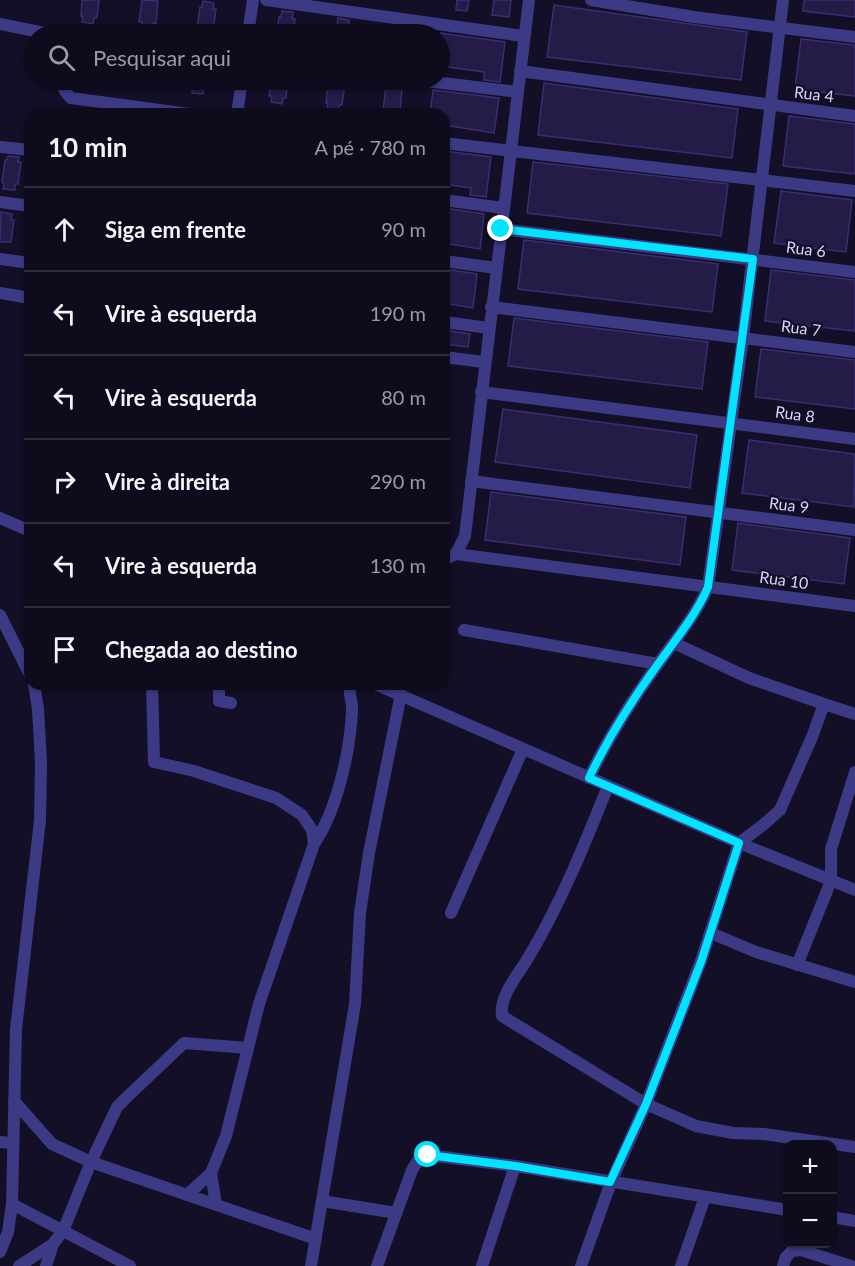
<!DOCTYPE html>
<html lang="pt">
<meta charset="utf-8">
<style>
body{margin:0;font-family:Lato,sans-serif;background:#171425;color:#f1f3f6}
.controls{position:absolute;right:18px;bottom:18px;display:grid;overflow:hidden;border-radius:12px;box-shadow:0 2px 4px #0004}
.controls button{width:54px;height:54px;display:grid;place-items:center;padding:0;border:0;border-bottom:2px solid #2e2b3b;background:#0e0b1c;color:#f1f3f6;font:30px sans-serif}
.stop{position:absolute;width:18px;height:18px;margin:-14px;border:4px solid #00e5ff;border-radius:50%;background:#fff}
.stop.end{background:#00e5ff;border-color:#fff;box-shadow:0 2px 6px #0008}
.list{margin:0;padding:0;list-style:none}
h2{display:flex;justify-content:space-between;align-items:center;height:78px;margin:0;padding:0 24px;font-size:26px}
h2 small{font-size:20px;font-weight:400;color:#9b9ba3}
.list li{display:grid;grid-template-columns:39px 1fr auto;gap:18px;align-items:center;box-sizing:border-box;height:84px;padding:0 24px;border-top:2px solid #2e2b3b}
.list b{display:block;font-size:22px;white-space:nowrap}
.list em{font-size:20px;font-style:normal;color:#9b9ba3}
.icon{flex:none;width:33px;height:33px;fill:none;stroke:currentColor;stroke-width:2;stroke-linecap:round;stroke-linejoin:round}
.map{position:relative;flex:none;width:855px;height:1266px;overflow:hidden}
.search{position:absolute;background:#0e0b1c;box-shadow:0 2px 4px #0004;left:24px;top:24px;width:426px;height:66px;display:flex;align-items:center;gap:15px;box-sizing:border-box;padding:0 21px;border-radius:33px;color:#9b9ba3;font-size:22px}
.panel{position:absolute;background:#0e0b1c;box-shadow:0 2px 4px #0004;left:24px;top:108px;width:426px;height:582px;border-radius:18px}
.map>svg:first-child{display:block}
.building{fill:#241b47;stroke:#3b2d73;stroke-width:1.5}
.lines{fill:none;stroke-linecap:round;stroke-linejoin:round}
.street{stroke:#3d3a85;stroke-width:12}
.route{stroke:#00e5ff;stroke-width:8}
.labels{text-anchor:middle;stroke-width:4.5;stroke-linejoin:round;paint-order:stroke}
.street-label{font-size:16px;fill:#d9d4ff;stroke:#130f26}
</style>
<div class="map">
<svg width="855" height="1266" viewBox="0 0 855 1266">
<rect width="100%" height="100%" fill="#130f26"/>
<g class="building">
<polygon points="82,0 99,0 97,18 94,18 93,24 82,22 83,16 81,16"/>
<polygon points="142,0 158,1 156,24 153,23 152,30 141,28 142,22 139,22"/>
<polygon points="457,0 469,0 467,11 456,10"/>
<polygon points="494,0 511,0 509,17 492,15"/>
<polygon points="804,0 855,0 855,17 803,11"/>
<polygon points="203,1 214,3 213,9 216,9 213,31 210,31 210,34 199,34 199,30 197,29 200,7 202,7"/>
<polygon points="554,5 747,32 741,80 547,57"/>
<polygon points="282,11 293,12 292,19 295,19 293,34 277,34 279,17 281,17"/>
<polygon points="338,18 349,20 348,33 336,31"/>
<polygon points="440,33 505,42 500,82 484,80 484,72 440,66"/>
<polygon points="801,39 855,45 855,96 795,89"/>
<polygon points="194,80 205,81 203,94 192,93"/>
<polygon points="272,80 288,80 286,98 283,98 282,104 271,102 272,96 269,96"/>
<polygon points="328,80 342,80 342,82 345,83 342,105 339,105 338,111 327,109 328,103 326,103"/>
<polygon points="389,82 401,83 400,89 402,89 400,112 397,112 397,114 386,114 386,110 383,110 386,87 389,88"/>
<polygon points="544,83 738,109 732,158 538,135"/>
<polygon points="433,90 499,98 494,133 444,125 444,114 430,114"/>
<polygon points="789,116 855,124 855,174 783,166"/>
<polygon points="444,151 491,157 486,197 470,195 471,188 444,184"/>
<polygon points="8,156 19,157 18,162 21,162 18,184 15,184 15,190 3,189 4,183 2,182 5,160 7,160"/>
<polygon points="533,162 728,184 721,236 527,213"/>
<polygon points="781,191 852,200 846,252 774,243"/>
<polygon points="444,208 484,214 480,249 444,243"/>
<polygon points="1,212 12,214 11,220 14,220 11,242 0,242"/>
<polygon points="524,240 718,264 712,312 518,289"/>
<polygon points="444,269 477,274 473,308 444,303"/>
<polygon points="771,270 855,280 855,331 765,321"/>
<polygon points="514,318 708,342 702,389 508,366"/>
<polygon points="444,330 470,334 468,347 444,344"/>
<polygon points="761,349 855,360 855,409 755,397"/>
<polygon points="503,409 697,435 690,488 495,462"/>
<polygon points="749,440 855,454 854,507 742,493"/>
<polygon points="491,492 686,517 680,565 485,540"/>
<polygon points="738,523 850,538 844,584 732,570"/>
</g>
<g class="lines">
<g class="street">
<polyline points="266,0 523,36"/>
<polyline points="591,0 694,17 855,37"/>
<polyline points="0,24 49,34"/>
<polyline points="248,34 253,0"/>
<polyline points="520,71 855,116"/>
<path d="M63 80C62 88 65 92 71 98L189 114"/>
<polyline points="417,80 518,92"/>
<polyline points="237,114 242,80"/>
<polyline points="444,143 855,191"/>
<polyline points="0,147 30,150"/>
<polyline points="444,200 503,208"/>
<polyline points="0,202 30,206"/>
<polyline points="501,229 855,272"/>
<polyline points="0,259 30,263"/>
<polyline points="444,261 496,268"/>
<polyline points="0,293 30,298"/>
<polyline points="491,307 855,352"/>
<polyline points="444,322 489,328"/>
<polyline points="444,357 484,362"/>
<polyline points="481,392 855,439"/>
<polyline points="471,481 855,530"/>
<polyline points="0,518 30,531"/>
<polyline points="456,554 855,606"/>
<polyline points="444,560 456,554 465,536 529,0"/>
<polyline points="0,615 30,675"/>
<polyline points="464,630 658,664"/>
<polyline points="674,643 749,678 824,704"/>
<polyline points="152,684 154,762 194,771 276,798 302,815 312,830 314,844 259,1004 226,1136 211,1173 187,1195"/>
<polyline points="219,684 219,701 231,703"/>
<polyline points="375,684 739,843 855,890"/>
<path d="M589 778C608 738 632 700 658 664 676 639 696 615 708 587L743 338 783 0"/>
<path d="M608 786C584 846 561 903 528 958 518 975 499 996 502 1016L646 1104 696 1126 733 1133 764 1134 855 1147"/>
<path d="M314 844C337 810 350 752 352 711 353 702 348 694 350 684"/>
<polyline points="451,913 523,749"/>
<polyline points="711,933 756,952 855,982"/>
<polyline points="797,965 831,881 831,849 855,772"/>
<polyline points="14,1101 52,1144 91,1162 316,1239"/>
<polyline points="0,1142 13,1143"/>
<polyline points="211,1173 216,1205"/>
<polyline points="322,1201 396,1213"/>
<polyline points="12,1204 130,1266"/>
<polyline points="832,1217 855,1221"/>
<polyline points="0,1252 8,1232 12,1204 16,1029 40,820 41,762 38,709 34,684"/>
<polyline points="19,1266 53,1244 63,1231 91,1162 117,1107 126,1098 184,1043 248,1048"/>
<polyline points="46,1266 53,1244"/>
<polyline points="311,1266 355,1004 360,913 369,853 401,694"/>
<polyline points="377,1266 412,1170 419,1159 428,1155 515,1166 788,1210"/>
<polyline points="482,1266 515,1166"/>
<polyline points="581,1266 611,1182 646,1104 701,961 739,843 763,825 780,810 812,737 824,704 855,714"/>
<polyline points="681,1266 705,1197"/>
<polyline points="783,1266 786,1257 792,1251 801,1250 851,1266"/>
</g>
</g>
<g class="lines">
<path class="route" d="M428 1155 515 1166 610 1182 646 1104 701 962 739 843 589 778C608 738 632 700 658 664 676 639 696 615 708 587L753 259 501 229"/>
</g>
<g class="labels">
<g class="street-label">
<text transform="translate(814 94) rotate(7)" y="6">Rua 4</text>
<text transform="translate(806 249) rotate(7)" y="6">Rua 6</text>
<text transform="translate(801 328) rotate(7)" y="6">Rua 7</text>
<text transform="translate(795 414) rotate(8)" y="6">Rua 8</text>
<text transform="translate(789 505) rotate(7)" y="6">Rua 9</text>
<text transform="translate(784 580) rotate(8)" y="6">Rua 10</text>
</g>
</g>
</svg>
<div class="controls">
<button>+</button>
<button>−</button>
</div>
<div class="stop" style="left:428px;top:1155px"></div>
<div class="stop end" style="left:501px;top:229px"></div>
<div class="search"><svg class="icon" aria-label="search" viewBox="0 0 24 24"><circle cx="10" cy="10" r="6"/><path d="M15 15l6 6"/></svg>Pesquisar aqui</div>
<section class="panel">
<h2>10 min<small>A pé · 780 m</small></h2>
<ul class="list">
<li><svg class="icon" aria-label="ahead" viewBox="0 0 24 24"><path d="M12 20V5M6 11l6-6 6 6"/></svg><div><b>Siga em frente</b></div><em>90 m</em></li>
<li><svg class="icon" aria-label="left" viewBox="0 0 24 24"><path d="M17 20v-9H6M10 6l-5 5 5 5"/></svg><div><b>Vire à esquerda</b></div><em>190 m</em></li>
<li><svg class="icon" aria-label="left" viewBox="0 0 24 24"><path d="M17 20v-9H6M10 6l-5 5 5 5"/></svg><div><b>Vire à esquerda</b></div><em>80 m</em></li>
<li><svg class="icon" aria-label="right" viewBox="0 0 24 24"><path d="M7 20v-9h11M14 6l5 5-5 5"/></svg><div><b>Vire à direita</b></div><em>290 m</em></li>
<li><svg class="icon" aria-label="left" viewBox="0 0 24 24"><path d="M17 20v-9H6M10 6l-5 5 5 5"/></svg><div><b>Vire à esquerda</b></div><em>130 m</em></li>
<li><svg class="icon" aria-label="arrive" viewBox="0 0 24 24"><path d="M6 21V4h12l-3 4 3 4H6"/></svg><div><b>Chegada ao destino</b></div></li>
</ul>
</section>
</div>
